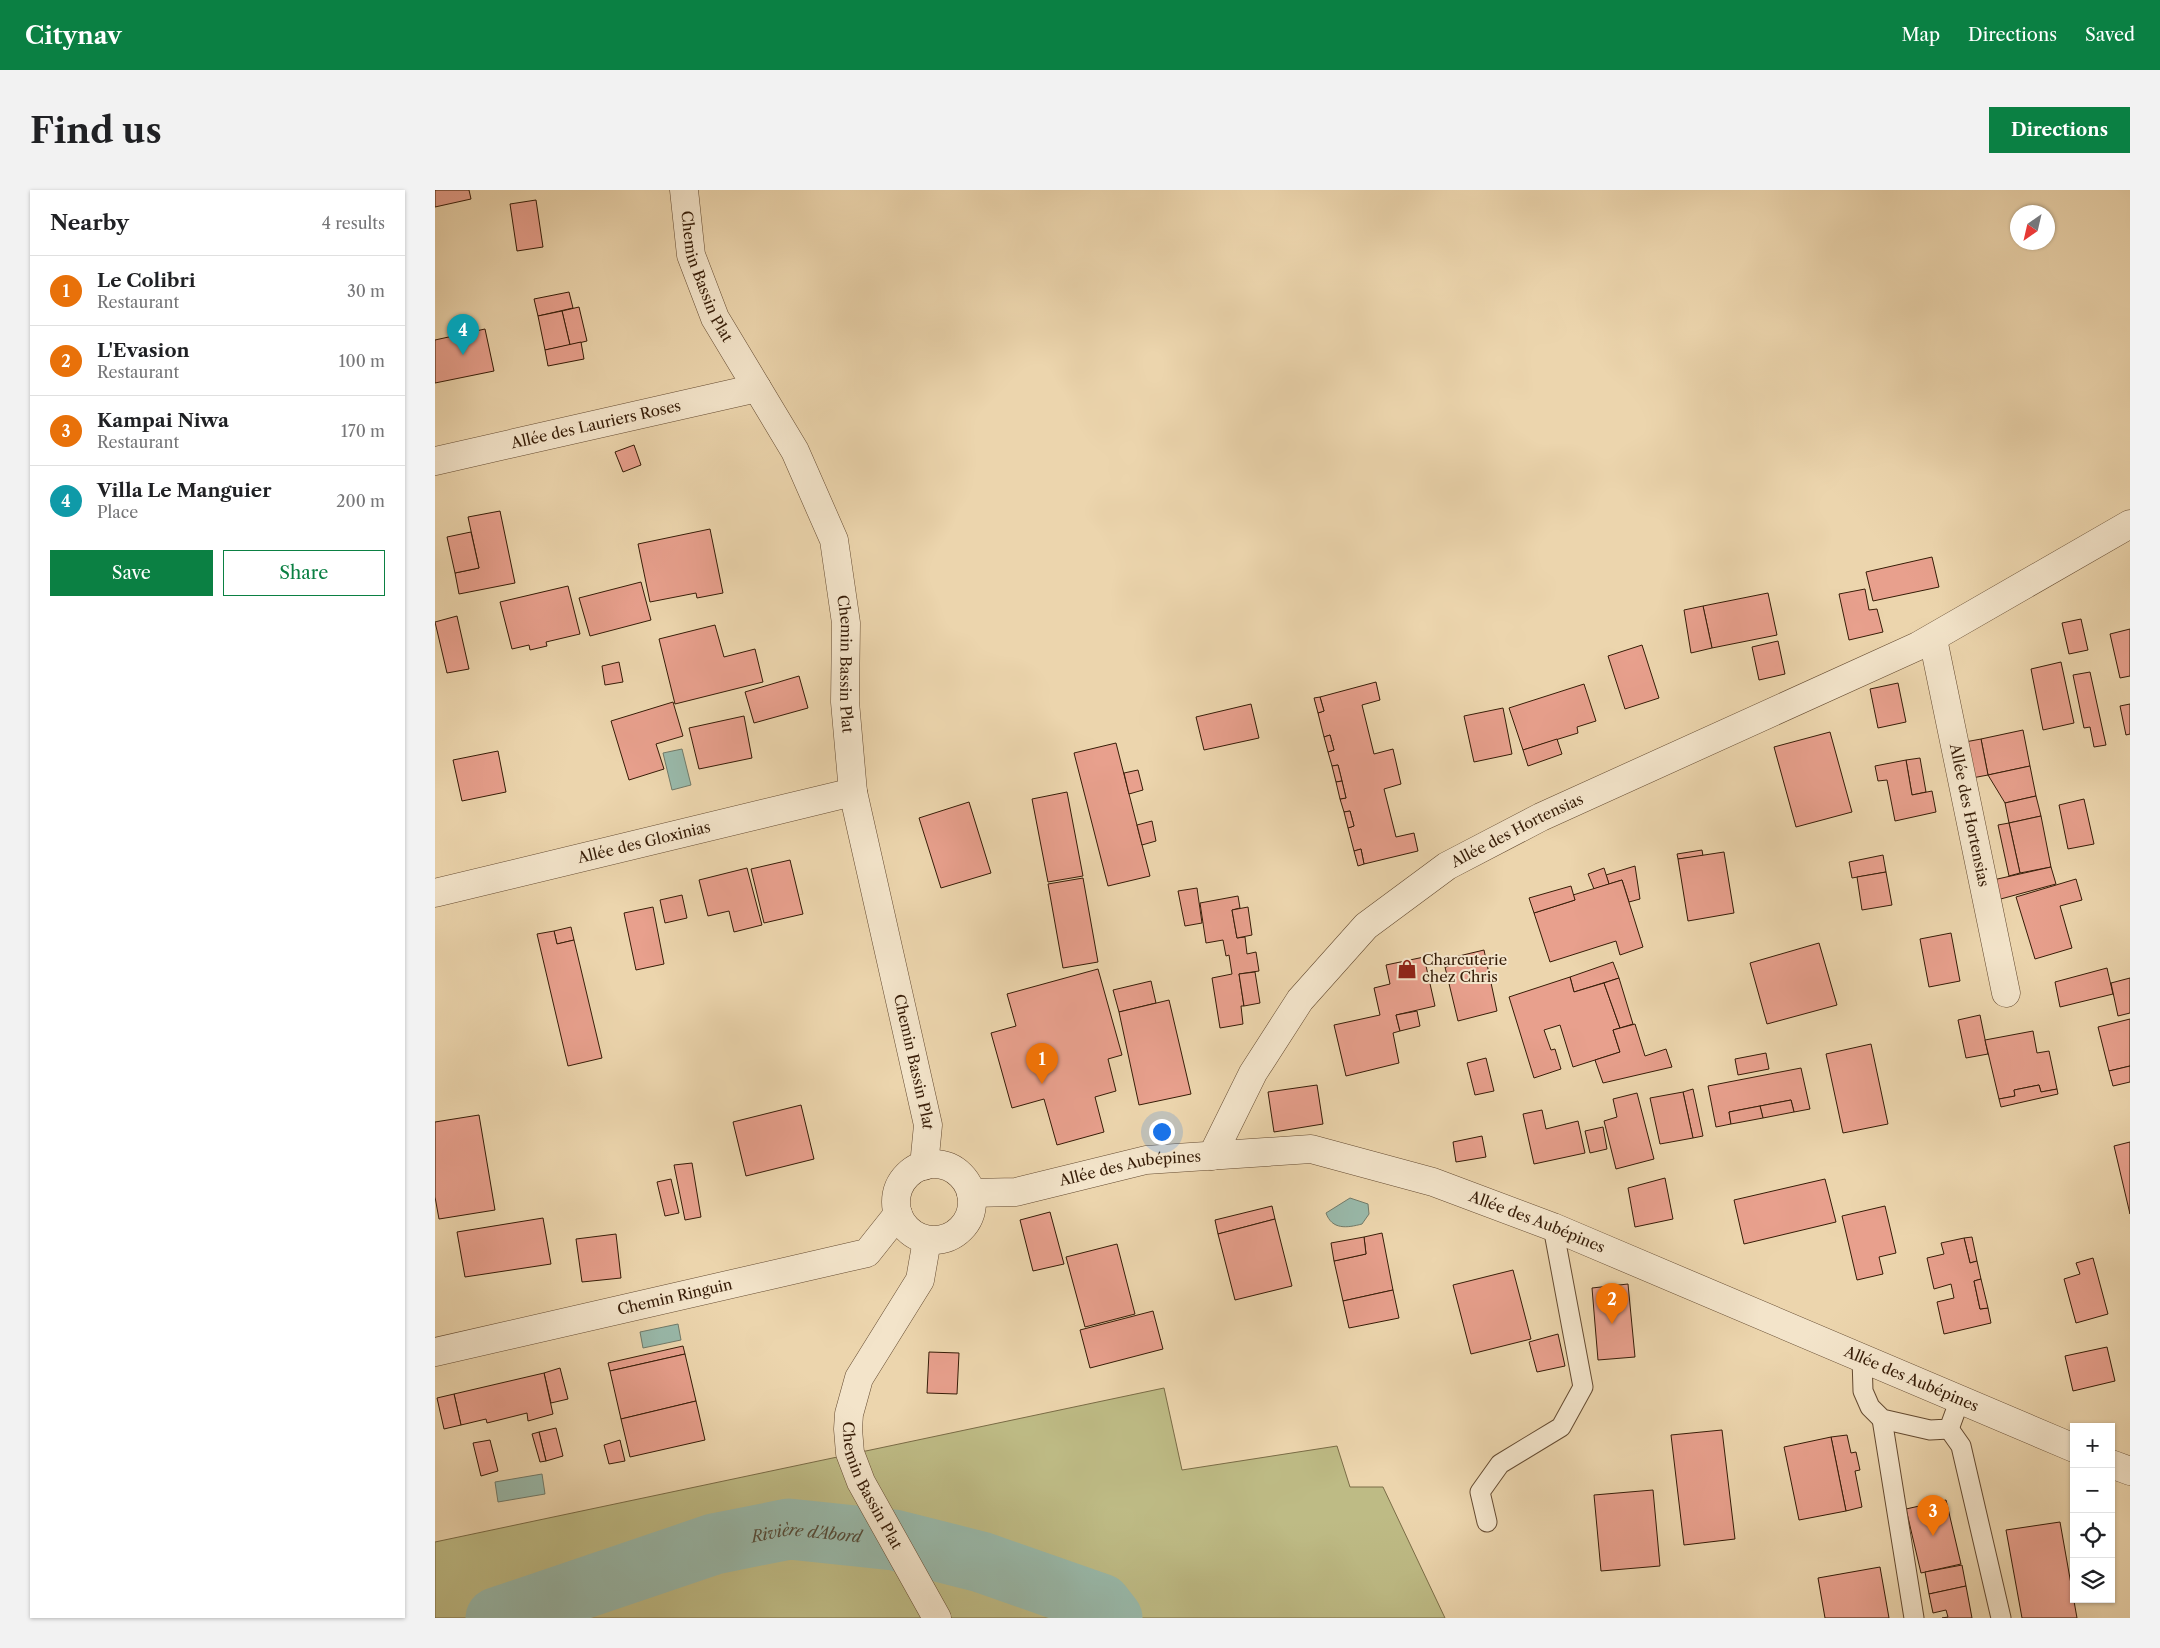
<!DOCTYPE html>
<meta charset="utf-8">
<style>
body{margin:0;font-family:"Libre Caslon Text",serif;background:#f2f2f2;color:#202124}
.controls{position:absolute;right:15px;bottom:15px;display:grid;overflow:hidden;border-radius:0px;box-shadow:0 1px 4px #0004}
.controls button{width:45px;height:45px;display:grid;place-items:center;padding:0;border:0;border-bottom:1px solid #e0e0e0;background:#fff;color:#202124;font:25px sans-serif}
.compass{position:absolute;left:1575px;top:15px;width:45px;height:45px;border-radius:50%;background:#fff;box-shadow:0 1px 4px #0004;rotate:214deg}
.you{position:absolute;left:726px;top:941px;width:18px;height:18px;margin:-12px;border:4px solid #fff;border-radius:50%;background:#1a73e8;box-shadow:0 0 0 8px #1a73e833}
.badge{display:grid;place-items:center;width:32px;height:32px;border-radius:50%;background:#0b8043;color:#fff;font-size:16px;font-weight:700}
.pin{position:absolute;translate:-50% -41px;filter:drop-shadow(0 1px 2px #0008)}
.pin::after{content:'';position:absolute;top:26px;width:18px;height:15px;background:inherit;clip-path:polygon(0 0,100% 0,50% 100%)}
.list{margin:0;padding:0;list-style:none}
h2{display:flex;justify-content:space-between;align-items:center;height:65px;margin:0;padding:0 20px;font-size:21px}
h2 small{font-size:16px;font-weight:400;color:#757577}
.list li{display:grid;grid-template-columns:32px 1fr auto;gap:15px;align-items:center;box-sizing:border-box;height:70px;padding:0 20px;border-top:1px solid #e0e0e0}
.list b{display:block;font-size:19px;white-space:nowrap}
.list p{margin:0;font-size:16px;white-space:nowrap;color:#757577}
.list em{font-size:16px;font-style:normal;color:#757577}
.actions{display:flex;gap:10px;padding:15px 20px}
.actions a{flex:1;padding:11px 0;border:1px solid #0b8043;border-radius:0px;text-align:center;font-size:18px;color:#0b8043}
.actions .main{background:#0b8043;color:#fff}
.icon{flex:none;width:28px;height:28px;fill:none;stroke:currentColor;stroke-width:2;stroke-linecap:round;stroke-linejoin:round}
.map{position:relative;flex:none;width:1695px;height:1428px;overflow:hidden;border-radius:0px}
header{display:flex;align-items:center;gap:30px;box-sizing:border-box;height:70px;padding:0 25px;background:#0b8043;color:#fff}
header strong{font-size:24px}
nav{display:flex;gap:28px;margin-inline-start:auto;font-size:18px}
.intro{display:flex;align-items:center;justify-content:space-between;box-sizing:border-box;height:120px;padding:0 30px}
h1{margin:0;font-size:35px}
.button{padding:12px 22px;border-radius:0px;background:#0b8043;color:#fff;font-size:18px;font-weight:700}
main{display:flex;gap:30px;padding:0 30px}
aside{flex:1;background:#fff;border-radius:0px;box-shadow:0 1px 4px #0004}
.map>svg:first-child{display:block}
.green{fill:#bebb85;stroke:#7a6c46}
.water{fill:#99b9aa;stroke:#717a69}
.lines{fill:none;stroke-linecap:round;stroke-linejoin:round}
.river{stroke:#99b9aa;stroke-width:61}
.building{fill:#e8a08d;stroke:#361c07}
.service-casing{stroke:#644a30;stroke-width:21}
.minor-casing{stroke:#644a30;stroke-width:29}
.tertiary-casing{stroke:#644a30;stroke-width:29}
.service{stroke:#f3e4ca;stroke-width:19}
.minor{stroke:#f3e4ca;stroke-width:28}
.tertiary{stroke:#f3e4ca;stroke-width:28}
.labels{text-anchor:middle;stroke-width:4;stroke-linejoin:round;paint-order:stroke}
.street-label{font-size:15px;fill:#361c07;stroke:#f3e4ca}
.poi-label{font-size:15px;fill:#361c07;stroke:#f3e4ca;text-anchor:start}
.water-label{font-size:16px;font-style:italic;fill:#544b38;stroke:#f3e4ca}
</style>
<header>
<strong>Citynav</strong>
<nav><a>Map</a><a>Directions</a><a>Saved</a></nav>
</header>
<div class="intro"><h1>Find us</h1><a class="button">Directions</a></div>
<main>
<aside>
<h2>Nearby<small>4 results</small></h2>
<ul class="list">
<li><span class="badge" style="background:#e8710a">1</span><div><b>Le Colibri</b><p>Restaurant</p></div><em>30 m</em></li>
<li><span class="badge" style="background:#e8710a">2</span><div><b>L'Evasion</b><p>Restaurant</p></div><em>100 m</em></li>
<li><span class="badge" style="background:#e8710a">3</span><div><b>Kampai Niwa</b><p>Restaurant</p></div><em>170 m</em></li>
<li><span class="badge" style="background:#0f9aa8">4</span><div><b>Villa Le Manguier</b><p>Place</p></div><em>200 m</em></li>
</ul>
<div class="actions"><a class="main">Save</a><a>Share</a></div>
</aside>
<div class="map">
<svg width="1695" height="1428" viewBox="0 0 1695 1428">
<rect width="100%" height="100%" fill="#ecd5ad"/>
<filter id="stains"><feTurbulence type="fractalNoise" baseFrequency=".004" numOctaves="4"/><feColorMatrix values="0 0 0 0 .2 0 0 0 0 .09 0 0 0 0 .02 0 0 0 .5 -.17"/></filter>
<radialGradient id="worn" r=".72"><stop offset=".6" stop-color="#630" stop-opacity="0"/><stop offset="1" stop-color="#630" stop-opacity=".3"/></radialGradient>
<polygon class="green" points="729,1198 747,1280 902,1256 915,1297 948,1297 1010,1428 0,1428 0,1352"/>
<g class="water">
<polygon points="247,559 256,595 237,600 228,563"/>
<path d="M915 1008 933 1014 934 1024 927 1034C912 1038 897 1040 891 1023Z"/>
<polygon points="243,1134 246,1150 208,1158 205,1142"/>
<polygon points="107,1284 110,1304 63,1312 60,1292"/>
</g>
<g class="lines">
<path class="river" id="s1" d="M61 1428 279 1354 354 1339 459 1350 546 1372 666 1414 677 1428"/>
</g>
<g class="building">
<polygon points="0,0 34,0 36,9 0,17"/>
<polygon points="101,10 108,57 82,61 75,14"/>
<polygon points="134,102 138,118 103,126 99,109"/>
<polygon points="144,117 152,151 135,155 127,121"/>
<polygon points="127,121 135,155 110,160 103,126"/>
<polygon points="50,139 59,181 0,193 0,150"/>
<polygon points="146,152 149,169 113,176 110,160"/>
<polygon points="199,255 206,275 188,282 180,262"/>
<polygon points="65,321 80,393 24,404 20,383 44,378 33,327"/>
<polygon points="275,339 288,403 262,408 261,403 215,412 203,354"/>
<polygon points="36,342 44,378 20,383 12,347"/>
<polygon points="1497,367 1504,397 1438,411 1431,382"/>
<polygon points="206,392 216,430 155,446 144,408"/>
<polygon points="133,396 145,444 111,452 112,456 95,460 94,455 77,459 65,412"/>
<polygon points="1430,399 1434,420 1442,419 1448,442 1414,450 1404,404"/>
<polygon points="1333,403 1342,445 1277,458 1268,416"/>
<polygon points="1268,416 1277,458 1256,463 1249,420"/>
<polygon points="22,426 34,479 12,483 0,432"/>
<polygon points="1646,429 1653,460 1634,464 1627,433"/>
<polygon points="280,435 289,467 320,459 328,492 240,514 224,449"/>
<polygon points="1695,439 1695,486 1685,488 1675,444"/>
<polygon points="1343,451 1350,484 1324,490 1317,457"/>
<polygon points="1207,455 1224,508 1190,519 1173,466"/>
<polygon points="184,472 188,492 170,495 167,476"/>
<polygon points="1626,472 1639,533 1608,540 1596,479"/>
<polygon points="1655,482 1671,555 1659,557 1655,537 1649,538 1638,485"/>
<polygon points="364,486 373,518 319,533 310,502"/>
<polygon points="941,492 945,510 927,515 939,564 958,559 966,594 949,599 961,647 979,643 983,661 929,674 926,659 919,661 913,638 919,636 915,621 909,622 905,609 911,608 903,575 897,576 893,562 899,560 895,545 889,547 883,523 889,521 885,507"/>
<polygon points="1463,493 1471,532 1443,538 1435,499"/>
<polygon points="1149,494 1161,531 1142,537 1143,543 1088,560 1074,518"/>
<polygon points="885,507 889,521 883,523 879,508"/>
<polygon points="238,512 248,546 221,554 229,579 194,590 176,531"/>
<polygon points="816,514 824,548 769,560 761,527"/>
<polygon points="1695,514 1695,544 1691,545 1685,516"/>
<polygon points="1068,518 1077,564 1039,572 1029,526"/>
<polygon points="309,526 317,568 264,579 254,538"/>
<polygon points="1588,540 1595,576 1553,585 1546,549"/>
<polygon points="1395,542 1417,622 1361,637 1339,557"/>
<polygon points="895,545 899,560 893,562 889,547"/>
<polygon points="1122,549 1127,564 1093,576 1088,560"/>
<polygon points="1546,549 1553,585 1537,588 1530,552"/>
<polygon points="681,553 715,686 673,696 639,563"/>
<polygon points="63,561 71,602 27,611 18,570"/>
<polygon points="1485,568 1491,602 1477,605 1471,570"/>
<polygon points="1471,570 1477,605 1497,601 1501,622 1460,631 1452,590 1443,591 1440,576"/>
<polygon points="903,575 907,591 901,592 897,576"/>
<polygon points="1595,576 1601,606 1570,613 1553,585"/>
<polygon points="703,580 708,600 694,604 689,583"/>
<polygon points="907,591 911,608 905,609 901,592"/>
<polygon points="632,602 648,686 613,692 597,609"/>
<polygon points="1601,606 1606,626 1574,633 1570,613"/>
<polygon points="1649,609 1659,654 1633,659 1624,615"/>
<polygon points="534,612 556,683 506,698 484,628"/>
<polygon points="915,621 919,636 913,638 909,622"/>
<polygon points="1606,626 1616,677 1585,683 1574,633"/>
<polygon points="717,631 721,651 707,655 702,635"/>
<polygon points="1574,633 1585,683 1574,686 1563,635"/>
<polygon points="926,659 929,674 923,676 919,661"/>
<polygon points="1267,660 1268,666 1243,669 1242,664"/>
<polygon points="1289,662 1299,723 1253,731 1243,669"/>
<polygon points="1448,665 1451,682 1417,688 1414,672"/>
<polygon points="355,670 368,724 329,733 316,679"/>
<polygon points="1200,676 1205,709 1194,712 1187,690 1174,694 1171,685"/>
<polygon points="1616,677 1621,694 1562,710 1558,690"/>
<polygon points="312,678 327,735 299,742 294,721 273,726 264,690"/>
<polygon points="1169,678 1174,694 1159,699 1153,684"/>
<polygon points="1451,682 1457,715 1427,720 1422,687"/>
<polygon points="648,688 663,772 628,778 613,694"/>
<polygon points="1641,689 1647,710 1625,716 1637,758 1600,769 1581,707"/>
<polygon points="1187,690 1208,757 1185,765 1181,751 1115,772 1099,723 1140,710 1138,705"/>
<polygon points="1136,696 1140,710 1099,723 1094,708"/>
<polygon points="762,698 767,733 750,736 743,701"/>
<polygon points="247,705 252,728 230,733 225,710"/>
<polygon points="803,706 805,718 797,720 802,748 810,747 812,764 821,762 824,781 804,784 809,816 806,816 808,834 785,838 777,788 797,784 794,765 791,766 788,750 771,753 765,713"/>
<polygon points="218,717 229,774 201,780 189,723"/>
<polygon points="813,717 817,745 802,748 797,720"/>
<polygon points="136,737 139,750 122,754 119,741"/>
<polygon points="119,741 122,754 139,750 167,868 133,876 102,744"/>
<polygon points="1516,743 1525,791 1494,797 1485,749"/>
<polygon points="1384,753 1402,815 1332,834 1315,773"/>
<polygon points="1049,760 1062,821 1023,831 1010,777 1030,773 1028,765"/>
<polygon points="1028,765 1030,773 1010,777 1009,770"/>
<polygon points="989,767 1000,816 961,825 965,841 958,843 964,873 911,886 899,835 945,825 939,798 955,794 951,775"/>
<polygon points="1178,772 1184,788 1139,802 1135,787"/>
<polygon points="1672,778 1678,804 1625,817 1620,792"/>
<polygon points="663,779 687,865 673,869 681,901 660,907 669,942 622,955 609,909 577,918 556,843 581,836 572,804"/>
<polygon points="820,782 825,813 809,816 804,784"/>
<polygon points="1135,787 1139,802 1169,793 1185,838 1178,840 1185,862 1138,877 1125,835 1109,840 1116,860 1120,859 1126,879 1099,888 1074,807"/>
<polygon points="1184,788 1198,834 1185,838 1169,793"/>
<polygon points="1695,788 1695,823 1683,826 1676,793"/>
<polygon points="716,791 721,813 684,822 678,800"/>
<polygon points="734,810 756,904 704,915 684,822"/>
<polygon points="982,821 985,836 965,841 961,825"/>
<polygon points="1545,825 1553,864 1531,868 1523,830"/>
<polygon points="1695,829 1695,876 1674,881 1663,837"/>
<polygon points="1200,834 1210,866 1231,859 1237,877 1168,893 1160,870 1185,862 1178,840"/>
<polygon points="1598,841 1602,863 1614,861 1622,899 1606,902 1604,895 1579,900 1580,906 1564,909 1550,850"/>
<polygon points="1436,854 1453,934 1408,943 1391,864"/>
<polygon points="1331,863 1334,879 1303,885 1300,869"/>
<polygon points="1051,868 1059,901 1040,905 1032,873"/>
<polygon points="1695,876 1695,892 1678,896 1674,881"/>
<polygon points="1366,878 1375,919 1359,922 1356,910 1294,922 1296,934 1281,937 1273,896"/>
<polygon points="882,895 888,934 839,942 833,902"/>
<polygon points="1604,895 1606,902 1622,899 1623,904 1566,917 1564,909 1580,906 1579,900"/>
<polygon points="1258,899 1268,946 1258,948 1248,902"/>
<polygon points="1248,902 1258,948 1225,954 1215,908"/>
<polygon points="1202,903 1219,969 1181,979 1169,931 1182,927 1178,909"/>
<polygon points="1356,910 1359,922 1328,928 1325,916"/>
<polygon points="366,915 379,969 311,986 298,932"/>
<polygon points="1325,916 1328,928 1296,934 1294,922"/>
<polygon points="1107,920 1111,939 1143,931 1150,963 1099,974 1088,924"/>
<polygon points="44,925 60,1020 4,1029 0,1007 0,932"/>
<polygon points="1168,937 1172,959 1155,963 1150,941"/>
<polygon points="1047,946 1051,967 1021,972 1018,952"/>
<polygon points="1695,952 1695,1024 1679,956"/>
<polygon points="257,973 266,1027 250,1030 239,975"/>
<polygon points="1230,988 1238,1029 1200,1037 1193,998"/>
<polygon points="236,989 244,1023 230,1026 222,992"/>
<polygon points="1390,989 1401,1032 1309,1054 1299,1010"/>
<polygon points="837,1016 840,1029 783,1044 780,1030"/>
<polygon points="1450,1016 1461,1063 1444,1067 1448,1084 1422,1090 1407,1026"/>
<polygon points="615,1022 629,1074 598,1081 585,1030"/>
<polygon points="108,1028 116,1074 30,1087 22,1042"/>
<polygon points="840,1029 857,1096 800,1110 783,1044"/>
<polygon points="947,1043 958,1100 908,1111 899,1071 931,1064 929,1047"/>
<polygon points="181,1044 186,1088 147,1092 141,1049"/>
<polygon points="929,1047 931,1064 899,1071 896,1053"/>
<polygon points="1537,1047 1542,1071 1535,1073 1529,1048"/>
<polygon points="1529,1048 1535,1073 1542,1071 1546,1089 1539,1091 1545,1119 1553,1118 1556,1133 1509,1144 1502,1112 1519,1108 1516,1094 1499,1099 1492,1068 1509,1064 1506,1053"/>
<polygon points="682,1054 700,1124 650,1137 631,1067"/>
<polygon points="1658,1068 1673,1124 1641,1133 1629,1089 1645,1084 1641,1073"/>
<polygon points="1078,1080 1096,1149 1036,1164 1018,1095"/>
<polygon points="1546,1089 1553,1118 1545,1119 1539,1091"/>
<polygon points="1193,1094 1200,1167 1163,1170 1157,1098"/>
<polygon points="958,1100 964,1128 914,1138 908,1111"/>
<polygon points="718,1121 728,1159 655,1178 645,1140"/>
<polygon points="1123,1144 1130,1176 1102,1182 1094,1152"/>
<polygon points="248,1156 250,1164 175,1181 173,1173"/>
<polygon points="1672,1157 1680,1191 1638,1201 1630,1166"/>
<polygon points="494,1162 524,1163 522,1204 492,1203"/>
<polygon points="250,1164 261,1211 186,1229 175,1181"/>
<polygon points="125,1178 133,1209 116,1213 109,1183"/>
<polygon points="109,1183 118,1224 93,1231 92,1223 52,1233 51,1229 26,1235 19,1204"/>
<polygon points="19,1204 26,1235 9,1239 2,1208"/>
<polygon points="261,1211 270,1250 195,1267 186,1229"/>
<polygon points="121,1238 128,1266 111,1271 104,1242"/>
<polygon points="1287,1240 1300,1349 1249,1355 1236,1245"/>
<polygon points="104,1242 111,1271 105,1272 97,1244"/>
<polygon points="1412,1245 1416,1263 1421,1262 1425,1280 1420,1281 1427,1317 1411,1321 1396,1247"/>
<polygon points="1396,1247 1411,1321 1364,1330 1349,1257"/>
<polygon points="55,1250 63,1281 46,1286 38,1253"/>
<polygon points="185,1250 190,1271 174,1274 169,1255"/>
<polygon points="1218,1300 1225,1376 1166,1381 1159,1305"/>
<polygon points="1511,1310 1526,1374 1486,1383 1471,1319"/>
<polygon points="1625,1332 1642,1428 1587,1428 1571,1340"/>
<polygon points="1527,1375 1531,1396 1494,1404 1490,1382"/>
<polygon points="1445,1377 1454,1428 1390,1428 1383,1388"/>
<polygon points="1531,1396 1537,1428 1507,1428 1513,1427 1511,1420 1498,1423 1494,1404"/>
</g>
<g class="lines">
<defs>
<g id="service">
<polyline points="1427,1168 1428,1201 1435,1217 1447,1229 1495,1240 1514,1239 1525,1209"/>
<polyline points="1447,1229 1479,1428"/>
<polyline points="1514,1239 1526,1256 1566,1428"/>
<polyline points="1052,1332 1045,1302 1065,1274 1126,1237 1148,1197 1118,1037"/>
</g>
<g id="minor">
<path id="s2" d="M249 0 256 65 280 128 360 261 399 350 411 433 410 512 418 602 493 935 489 976"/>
<path id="s3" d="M0 271 322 198"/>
<path id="s4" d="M1498 449 1571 803"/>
<path id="s5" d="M0 703 418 602"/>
<path id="s6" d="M777 966 818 883 865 810 931 736 1012 676 1106 627 1483 456 1695 334"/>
<path id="s7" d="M0 1162 432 1063 463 1024"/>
</g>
<g id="tertiary">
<circle cx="499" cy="1012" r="38"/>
<path id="s8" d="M536 1003 581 1002 711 970 876 959 998 992 1118 1037 1639 1258"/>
<path id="s9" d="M492 1050 485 1090 424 1188 414 1224 413 1239 415 1263 426 1292 502 1428"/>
<polyline points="1676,1274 1695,1281"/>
</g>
</defs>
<use href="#service" class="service-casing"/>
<use href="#minor" class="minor-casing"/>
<use href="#tertiary" class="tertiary-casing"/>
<use href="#service" class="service"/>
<use href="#minor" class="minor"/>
<use href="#tertiary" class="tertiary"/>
</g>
<defs>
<symbol id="shop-bare" viewBox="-9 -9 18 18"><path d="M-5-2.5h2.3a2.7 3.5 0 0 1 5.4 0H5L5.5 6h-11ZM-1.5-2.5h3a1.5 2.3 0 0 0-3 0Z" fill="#8f2418" stroke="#f3e4ca" stroke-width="2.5" paint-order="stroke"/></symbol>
</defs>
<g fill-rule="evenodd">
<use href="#shop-bare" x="958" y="765" width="28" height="28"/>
</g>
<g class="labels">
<g class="street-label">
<text dy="5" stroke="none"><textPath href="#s2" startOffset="90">Chemin Bassin Plat</textPath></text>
<text dy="5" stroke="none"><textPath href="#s3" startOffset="165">Allée des Lauriers Roses</textPath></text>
<text dy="5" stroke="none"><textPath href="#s2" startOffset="510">Chemin Bassin Plat</textPath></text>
<text dy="5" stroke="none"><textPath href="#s4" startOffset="180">Allée des Hortensias</textPath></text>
<text dy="5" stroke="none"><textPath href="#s6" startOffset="458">Allée des Hortensias</textPath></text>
<text dy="5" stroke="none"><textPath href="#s5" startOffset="215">Allée des Gloxinias</textPath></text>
<text dy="5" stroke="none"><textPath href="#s2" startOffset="915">Chemin Bassin Plat</textPath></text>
<text dy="5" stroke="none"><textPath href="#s8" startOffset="162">Allée des Aubépines</textPath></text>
<text dy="5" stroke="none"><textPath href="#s8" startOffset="582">Allée des Aubépines</textPath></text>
<text dy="5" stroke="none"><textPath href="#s7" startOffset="246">Chemin Ringuin</textPath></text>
<text dy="5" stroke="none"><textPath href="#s8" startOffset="988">Allée des Aubépines</textPath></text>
<text dy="5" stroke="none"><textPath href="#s9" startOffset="270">Chemin Bassin Plat</textPath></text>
</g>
<g class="poi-label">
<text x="987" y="775">Charcuterie<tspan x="987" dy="17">chez Chris</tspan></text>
</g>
<g class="water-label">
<text dy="6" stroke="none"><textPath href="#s1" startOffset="324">Rivière d'Abord</textPath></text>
</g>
</g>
<rect width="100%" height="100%" filter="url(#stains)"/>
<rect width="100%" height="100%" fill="url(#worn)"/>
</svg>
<div class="controls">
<button>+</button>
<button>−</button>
<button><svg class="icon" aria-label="locate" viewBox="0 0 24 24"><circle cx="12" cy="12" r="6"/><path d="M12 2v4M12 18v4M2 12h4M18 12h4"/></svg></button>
<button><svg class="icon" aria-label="layers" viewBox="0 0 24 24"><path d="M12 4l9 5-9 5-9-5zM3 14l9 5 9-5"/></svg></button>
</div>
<svg class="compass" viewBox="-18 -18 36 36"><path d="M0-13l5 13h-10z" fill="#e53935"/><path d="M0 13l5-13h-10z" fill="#757577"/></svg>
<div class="you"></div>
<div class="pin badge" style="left:607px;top:894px;background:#e8710a">1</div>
<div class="pin badge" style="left:1177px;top:1134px;background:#e8710a">2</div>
<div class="pin badge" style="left:1498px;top:1346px;background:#e8710a">3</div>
<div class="pin badge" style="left:28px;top:165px;background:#0f9aa8">4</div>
</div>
</main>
